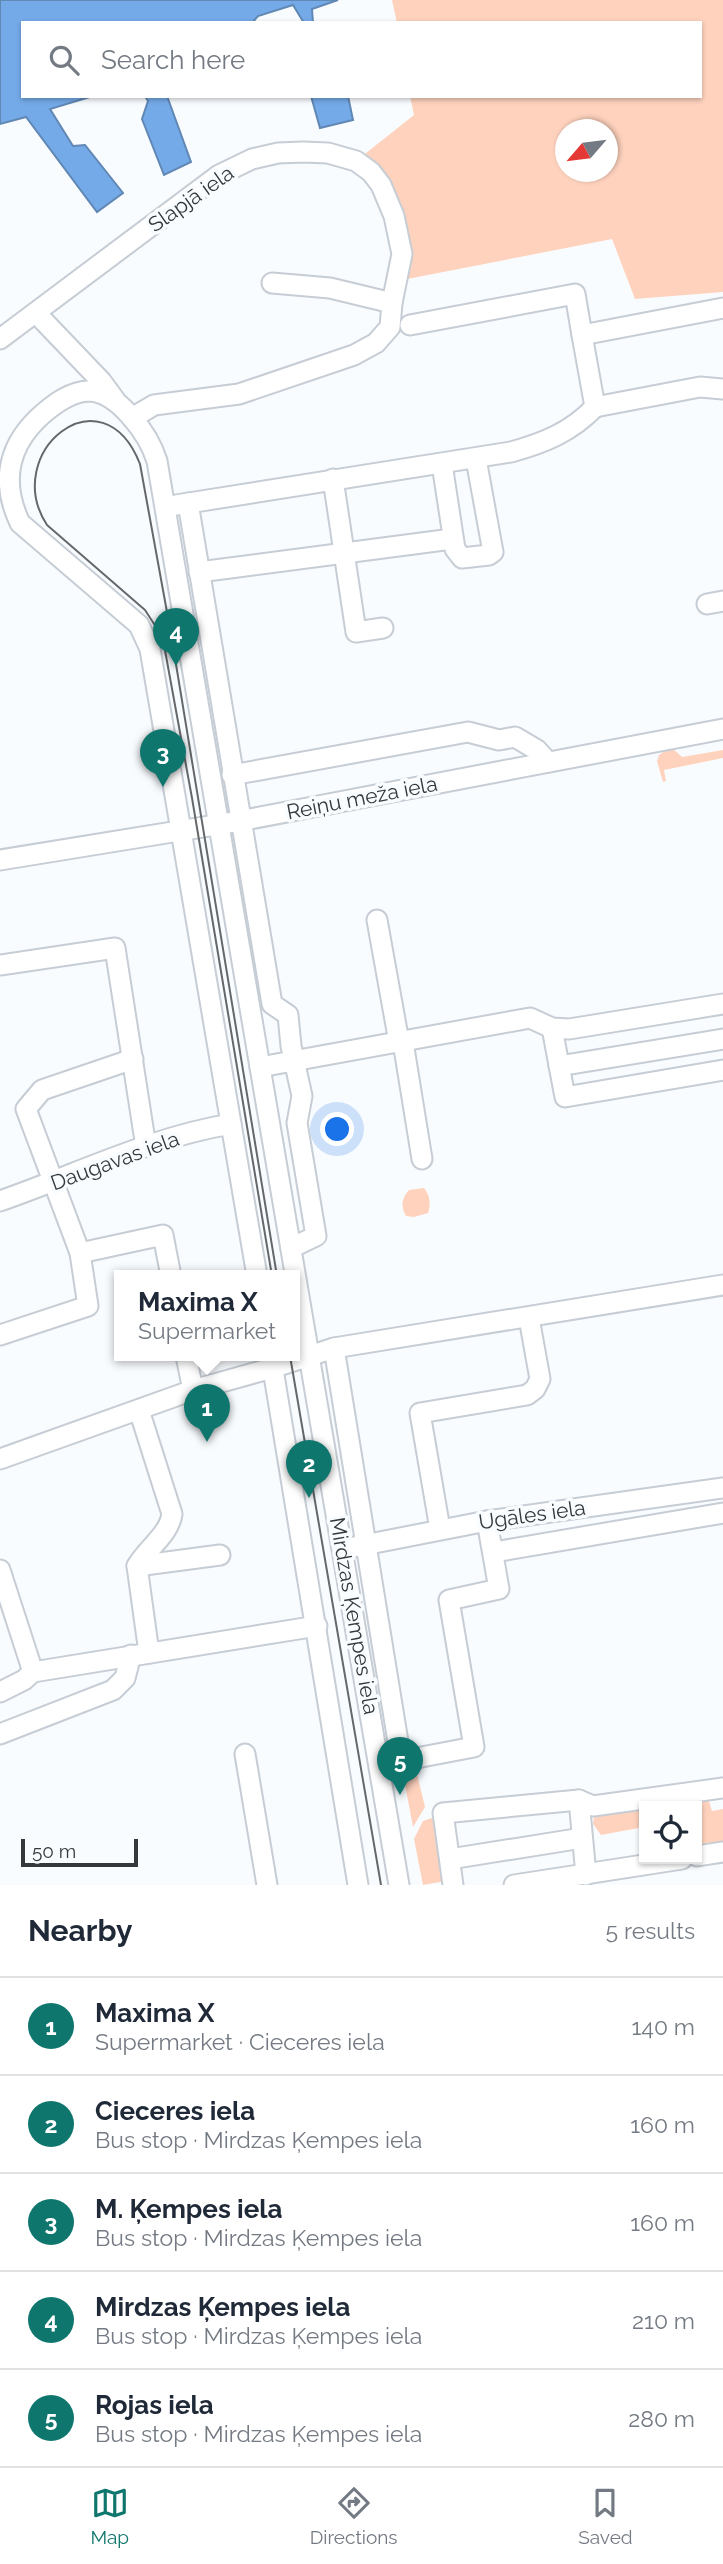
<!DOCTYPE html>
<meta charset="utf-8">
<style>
body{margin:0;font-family:Raleway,sans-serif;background:#f6f6f7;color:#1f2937}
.controls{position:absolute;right:21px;bottom:21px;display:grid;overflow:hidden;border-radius:0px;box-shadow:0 2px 5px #0004}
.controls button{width:63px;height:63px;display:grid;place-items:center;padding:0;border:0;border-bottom:2px solid #e0e1e3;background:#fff;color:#1f2937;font:35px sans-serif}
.compass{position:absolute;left:555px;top:119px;width:63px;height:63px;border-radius:50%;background:#fff;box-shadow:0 2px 5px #0004;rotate:242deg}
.scale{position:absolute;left:21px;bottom:18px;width:117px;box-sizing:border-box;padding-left:7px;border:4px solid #35383b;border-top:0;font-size:19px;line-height:24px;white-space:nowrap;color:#35383b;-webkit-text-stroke:5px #f9fcff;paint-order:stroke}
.you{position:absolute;left:338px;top:1130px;width:24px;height:24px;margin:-18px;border:5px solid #fff;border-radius:50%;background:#1a73e8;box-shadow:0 0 0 10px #1a73e833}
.badge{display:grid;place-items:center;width:46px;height:46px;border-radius:50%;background:#0f766e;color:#fff;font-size:23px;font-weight:700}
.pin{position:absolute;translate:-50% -58px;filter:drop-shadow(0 2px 4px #0008)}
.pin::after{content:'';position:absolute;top:37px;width:24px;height:21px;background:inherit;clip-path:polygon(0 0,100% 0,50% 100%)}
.popup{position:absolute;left:114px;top:1270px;width:186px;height:91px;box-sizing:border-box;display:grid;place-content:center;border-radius:0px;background:#fff;filter:drop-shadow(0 2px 5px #0005);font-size:23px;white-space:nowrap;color:#747a83}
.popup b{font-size:26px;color:#1f2937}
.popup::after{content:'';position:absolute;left:50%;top:100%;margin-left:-14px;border:14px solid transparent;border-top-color:#fff}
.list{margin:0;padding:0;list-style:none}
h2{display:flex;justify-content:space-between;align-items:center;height:91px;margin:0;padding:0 28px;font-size:30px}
h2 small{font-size:23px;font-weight:400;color:#747a83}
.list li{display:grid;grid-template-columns:46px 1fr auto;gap:21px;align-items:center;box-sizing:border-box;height:98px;padding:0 28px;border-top:2px solid #e0e1e3}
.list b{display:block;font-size:26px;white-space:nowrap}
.list p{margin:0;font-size:23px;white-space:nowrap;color:#747a83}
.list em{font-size:23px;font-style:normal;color:#747a83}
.icon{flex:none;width:38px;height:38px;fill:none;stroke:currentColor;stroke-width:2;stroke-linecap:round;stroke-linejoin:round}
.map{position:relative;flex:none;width:723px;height:1885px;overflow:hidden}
.search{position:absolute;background:#fff;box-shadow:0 2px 5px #0004;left:21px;right:21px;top:21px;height:77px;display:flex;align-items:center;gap:18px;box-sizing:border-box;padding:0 24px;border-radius:0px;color:#747a83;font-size:26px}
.sheet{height:581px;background:#fff}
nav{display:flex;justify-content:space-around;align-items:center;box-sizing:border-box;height:98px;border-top:2px solid #e0e1e3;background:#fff;font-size:19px;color:#747a83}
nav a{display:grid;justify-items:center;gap:4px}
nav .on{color:#0f766e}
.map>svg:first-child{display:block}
.green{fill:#fed2bd;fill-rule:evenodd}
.water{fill:#74aae8;stroke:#6188b4;stroke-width:2}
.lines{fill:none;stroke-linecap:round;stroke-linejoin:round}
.minor-casing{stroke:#c6cdd5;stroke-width:23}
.minor{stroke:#fff;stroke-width:19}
.tram{stroke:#65686b;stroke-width:2}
.labels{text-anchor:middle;stroke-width:7;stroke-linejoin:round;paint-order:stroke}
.street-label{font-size:21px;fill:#35383b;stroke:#f9fcff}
</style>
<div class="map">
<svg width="723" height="1885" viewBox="0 0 723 1885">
<rect width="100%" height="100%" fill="#f9fcff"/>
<g class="green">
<path d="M392 0H723V292L635 299 612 239 397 281 394 216 356 161 414 115 410 96H700V23H397ZM566 130H608V172H566Z"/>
<polygon points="671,747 682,757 723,750 723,758 664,770 666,781 663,782 657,761 659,755"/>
<path d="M424 1188C430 1195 431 1205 428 1213L414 1217 406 1216C400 1206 402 1198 409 1190Z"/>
<polygon points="415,1766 425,1807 413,1827 402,1768"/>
<polygon points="708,1798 712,1811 723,1809 723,1842 702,1845 697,1843 697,1806 688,1806 691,1801"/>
<polygon points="644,1807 644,1827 601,1835 593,1824 594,1817 602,1813"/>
<polygon points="435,1817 446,1881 423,1885 414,1839 423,1821"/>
</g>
<g class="water">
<polygon points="0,0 338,0 312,9 313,23 304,23 293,5 258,16 252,23 23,23 23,96 93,96 50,109 73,146 85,145 123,193 97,212 26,117 0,124"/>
<polygon points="145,96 167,96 191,162 164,175 142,119 148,101"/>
<polygon points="311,96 348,96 353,120 320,128"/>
</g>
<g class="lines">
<defs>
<g id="minor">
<polyline points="272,283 330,288 392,303"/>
<polyline points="36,313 101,381 115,400"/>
<polyline points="410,325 575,294 582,335"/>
<polyline points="0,339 219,175 252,159 278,153 303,152 328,153 356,161 371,172 381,185 394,216 402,254 392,303 390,327 376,343 354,355 239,394 154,405 132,418"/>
<polyline points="595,407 582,335 723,308"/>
<polyline points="595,407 700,387 723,389"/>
<polyline points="442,464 455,549 462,558 489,555 493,552 476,459"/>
<polyline points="333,479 356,632 383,628"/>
<polyline points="188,503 272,1004 288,1015 291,1046 302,1096 297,1123 316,1236 291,1248"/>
<path d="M176 505 511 452C544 443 571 432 595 407"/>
<polyline points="199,572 452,539"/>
<polyline points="707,604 723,601"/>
<polyline points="232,775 468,732 499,740 515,737 537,750 548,762"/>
<polyline points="0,860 234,822 723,729"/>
<polyline points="377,920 399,1042"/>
<polyline points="0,965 115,948 146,1147"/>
<polyline points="552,1028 565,1097 723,1070"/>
<polyline points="403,1042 422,1159"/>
<polyline points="133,1059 42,1090 26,1109 80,1253 163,1235 171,1276"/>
<polyline points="559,1066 723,1039"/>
<polyline points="260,1067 530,1018 552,1028 569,1029 723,1004"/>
<path d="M0 1201C75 1175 151 1137 231 1124"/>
<path d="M257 1276 150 649 139 625 20 523C0 481 8 443 45 412 57 402 71 392 88 391 118 391 149 435 157 461L399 1885"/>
<polyline points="0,1335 88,1306 80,1253"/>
<polyline points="334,1348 401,1760"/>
<polyline points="186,1356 193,1390"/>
<polyline points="271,1357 358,1885"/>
<polyline points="0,1459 193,1390 272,1368 334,1348 723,1285"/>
<polyline points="440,1529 420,1413 527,1395 535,1389 540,1379 529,1318"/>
<polyline points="354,1547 487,1521 723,1488"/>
<polyline points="494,1552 723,1513"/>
<path d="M137 1566C147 1548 169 1535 172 1514L139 1410"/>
<polyline points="0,1570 33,1672"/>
<polyline points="149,1653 137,1566 220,1555"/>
<polyline points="0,1692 24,1680 33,1672 317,1626"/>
<polyline points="0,1734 113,1690 125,1678 131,1655"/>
<polyline points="245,1754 267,1885"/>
<polyline points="390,1763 474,1747 449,1600 499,1589 487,1521"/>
<polyline points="697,1856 723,1852"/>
<polyline points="450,1859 582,1838"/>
<polyline points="586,1875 579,1800 593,1806 723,1788"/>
<polyline points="453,1885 443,1813 579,1800"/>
<polyline points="514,1885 682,1859"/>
</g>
</defs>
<use href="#minor" class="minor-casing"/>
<use href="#minor" class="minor"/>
<g class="tram">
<path d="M272 1276 192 798 164 645 156 627 145 610 47 525C0 453 102 368 140 464L171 634 277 1276"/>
<polyline points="290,1356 381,1885"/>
</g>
</g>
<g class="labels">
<g class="street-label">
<text transform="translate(191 199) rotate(-35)" y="7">Slapjā iela</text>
<text transform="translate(362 798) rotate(-11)" y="7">Reiņu meža iela</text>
<text transform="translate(115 1161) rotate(-20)" y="7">Daugavas iela</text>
<text transform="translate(532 1515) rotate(-8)" y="7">Ugāles iela</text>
<text transform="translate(354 1616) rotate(80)" y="7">Mirdzas Ķempes iela</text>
</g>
</g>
</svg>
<div class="controls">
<button><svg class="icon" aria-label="locate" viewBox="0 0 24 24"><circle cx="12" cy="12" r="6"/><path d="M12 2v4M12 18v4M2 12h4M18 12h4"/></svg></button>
</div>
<svg class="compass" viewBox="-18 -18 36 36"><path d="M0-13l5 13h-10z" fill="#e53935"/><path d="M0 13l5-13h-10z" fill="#747a83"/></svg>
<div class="scale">50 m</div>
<div class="you"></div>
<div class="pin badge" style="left:207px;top:1442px">1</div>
<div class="popup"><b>Maxima X</b>Supermarket</div>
<div class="pin badge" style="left:309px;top:1498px">2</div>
<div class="pin badge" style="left:163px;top:787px">3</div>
<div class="pin badge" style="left:176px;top:666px">4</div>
<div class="pin badge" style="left:400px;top:1795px">5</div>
<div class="search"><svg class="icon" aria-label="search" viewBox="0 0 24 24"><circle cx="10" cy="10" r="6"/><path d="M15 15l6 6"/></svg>Search here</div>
</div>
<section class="sheet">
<h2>Nearby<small>5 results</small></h2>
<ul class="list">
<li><span class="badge">1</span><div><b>Maxima X</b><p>Supermarket · Cieceres iela</p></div><em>140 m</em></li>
<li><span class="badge">2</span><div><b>Cieceres iela</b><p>Bus stop · Mirdzas Ķempes iela</p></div><em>160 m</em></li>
<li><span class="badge">3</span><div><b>M. Ķempes iela</b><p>Bus stop · Mirdzas Ķempes iela</p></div><em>160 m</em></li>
<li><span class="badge">4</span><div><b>Mirdzas Ķempes iela</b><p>Bus stop · Mirdzas Ķempes iela</p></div><em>210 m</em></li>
<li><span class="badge">5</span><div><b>Rojas iela</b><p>Bus stop · Mirdzas Ķempes iela</p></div><em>280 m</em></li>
</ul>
</section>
<nav>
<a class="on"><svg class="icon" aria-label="map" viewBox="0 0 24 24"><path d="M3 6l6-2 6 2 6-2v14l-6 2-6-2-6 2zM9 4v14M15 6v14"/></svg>Map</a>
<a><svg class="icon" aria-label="directions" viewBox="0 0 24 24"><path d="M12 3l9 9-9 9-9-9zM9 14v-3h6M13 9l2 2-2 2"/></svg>Directions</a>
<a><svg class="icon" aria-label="saved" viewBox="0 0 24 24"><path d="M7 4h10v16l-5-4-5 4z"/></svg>Saved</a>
</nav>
